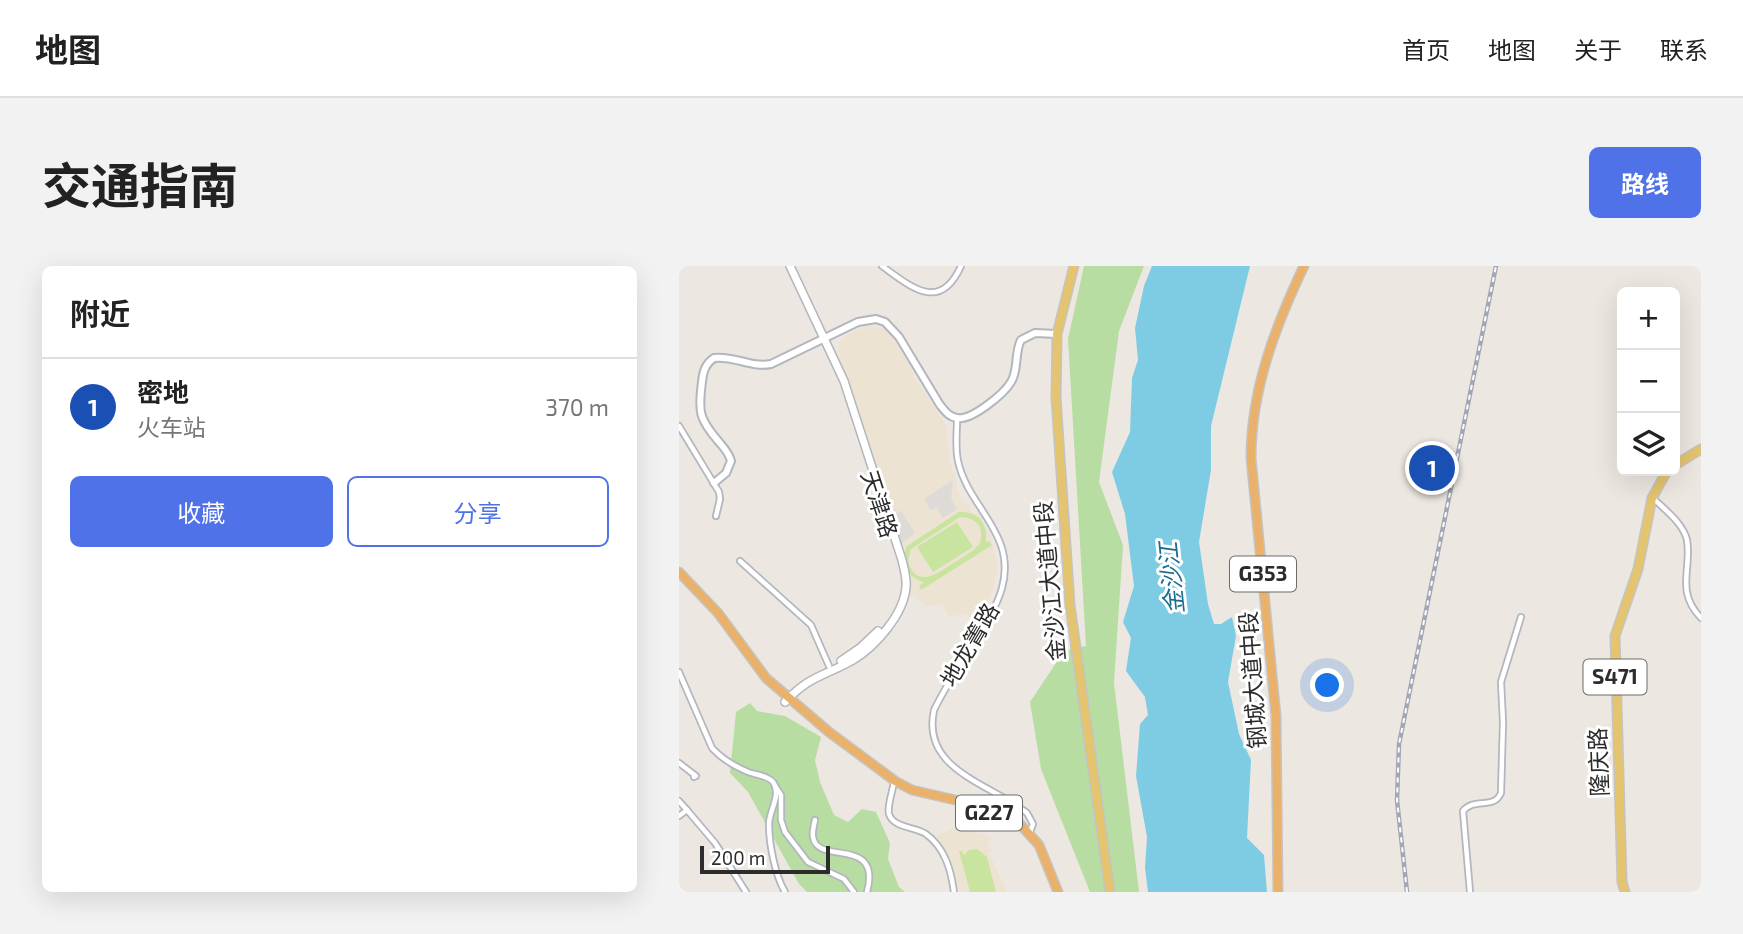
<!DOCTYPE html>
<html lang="zh">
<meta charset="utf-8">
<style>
body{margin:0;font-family:"Exo 2","Noto Sans SC",sans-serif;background:#f2f2f2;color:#222}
.controls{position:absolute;right:21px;top:21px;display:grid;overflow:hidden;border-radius:10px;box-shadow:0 7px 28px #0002}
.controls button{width:63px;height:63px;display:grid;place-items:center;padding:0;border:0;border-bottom:2px solid #e0e0e0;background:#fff;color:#222;font:35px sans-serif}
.scale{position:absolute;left:21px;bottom:18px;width:130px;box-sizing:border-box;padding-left:7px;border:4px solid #2c2c2c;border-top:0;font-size:19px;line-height:24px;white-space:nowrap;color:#2c2c2c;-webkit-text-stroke:5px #fff;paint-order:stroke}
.you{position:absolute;left:649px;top:420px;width:24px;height:24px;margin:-18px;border:5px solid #fff;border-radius:50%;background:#1a73e8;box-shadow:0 0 0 10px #1a73e833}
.badge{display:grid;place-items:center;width:46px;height:46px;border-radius:50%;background:#5072e9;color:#fff;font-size:23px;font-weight:700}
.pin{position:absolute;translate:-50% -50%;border:4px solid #fff;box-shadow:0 2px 7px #0006}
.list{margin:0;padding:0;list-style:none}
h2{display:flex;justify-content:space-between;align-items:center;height:91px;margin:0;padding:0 28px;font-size:30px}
h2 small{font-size:23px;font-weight:400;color:#767676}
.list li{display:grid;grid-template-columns:46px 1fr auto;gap:21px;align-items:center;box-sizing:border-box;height:98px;padding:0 28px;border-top:2px solid #e0e0e0}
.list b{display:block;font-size:26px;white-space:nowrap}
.list p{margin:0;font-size:23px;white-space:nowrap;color:#767676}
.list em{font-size:23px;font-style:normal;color:#767676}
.actions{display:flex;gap:14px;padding:21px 28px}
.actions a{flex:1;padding:16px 0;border:2px solid #5072e9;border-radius:10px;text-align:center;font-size:24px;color:#5072e9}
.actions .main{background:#5072e9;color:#fff}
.icon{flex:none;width:38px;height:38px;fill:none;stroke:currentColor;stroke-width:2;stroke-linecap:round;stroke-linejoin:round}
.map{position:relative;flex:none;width:1022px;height:626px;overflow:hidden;border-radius:10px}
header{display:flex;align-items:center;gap:42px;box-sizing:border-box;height:98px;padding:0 35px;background:#fff;border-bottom:2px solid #e0e0e0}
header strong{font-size:33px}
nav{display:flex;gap:38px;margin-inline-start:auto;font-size:24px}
.intro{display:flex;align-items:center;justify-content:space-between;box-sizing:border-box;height:168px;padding:0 42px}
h1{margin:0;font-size:49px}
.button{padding:18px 32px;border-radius:10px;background:#5072e9;color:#fff;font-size:24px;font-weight:700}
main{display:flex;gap:42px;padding:0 42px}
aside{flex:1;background:#fff;border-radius:10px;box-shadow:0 7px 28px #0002}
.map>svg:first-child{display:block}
.education{fill:#ece3d2}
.green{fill:#b8dda2}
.pitch{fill:#c9e49f;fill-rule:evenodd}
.plaza{fill:#dddad7}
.water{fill:#7ecce4}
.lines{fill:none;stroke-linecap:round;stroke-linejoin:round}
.minor-casing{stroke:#b3b6be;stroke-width:8}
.tertiary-casing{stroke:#b3b6be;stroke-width:10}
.secondary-casing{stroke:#b3b6be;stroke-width:10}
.primary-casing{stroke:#c4c4c4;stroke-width:11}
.trunk-casing{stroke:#c4c4c4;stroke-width:11}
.minor{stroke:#fff;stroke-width:4.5}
.tertiary{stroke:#fff;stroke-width:6}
.secondary{stroke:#fff;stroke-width:7}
.primary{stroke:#e4c46e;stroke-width:8}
.trunk{stroke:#eab16b;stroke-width:8}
.rail-casing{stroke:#a3a6b5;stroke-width:4.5}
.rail{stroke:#fff;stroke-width:2;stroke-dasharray:5;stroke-linecap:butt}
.labels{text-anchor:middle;stroke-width:6;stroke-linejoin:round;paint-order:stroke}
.shield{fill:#fff;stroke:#6b6b6b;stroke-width:2}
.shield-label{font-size:21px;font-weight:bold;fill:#2c2c2c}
.street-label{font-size:23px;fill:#2c2c2c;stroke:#fff}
.water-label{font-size:24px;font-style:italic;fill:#1b6d92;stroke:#fff}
</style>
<header>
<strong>地图</strong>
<nav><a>首页</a><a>地图</a><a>关于</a><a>联系</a></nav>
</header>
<div class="intro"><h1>交通指南</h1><a class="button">路线</a></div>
<main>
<aside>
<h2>附近<small></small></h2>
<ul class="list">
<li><span class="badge" style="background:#1a4fb4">1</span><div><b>密地</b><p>火车站</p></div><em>370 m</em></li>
</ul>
<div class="actions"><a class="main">收藏</a><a>分享</a></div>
</aside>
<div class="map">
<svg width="1022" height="626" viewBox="0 0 1022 626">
<rect width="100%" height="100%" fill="#ece7e0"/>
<g class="education">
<polygon points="189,60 204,62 215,73 235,107 235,111 267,160 271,197 278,217 278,225 281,226 280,229 292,242 291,245 301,249 312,271 319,301 313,326 299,355 284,347 271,351 264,340 258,338 246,341 236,329 230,330 219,280 226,275 215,254 208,248 159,86 160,75 167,69"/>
<polygon points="276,561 313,571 308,578 313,584 310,587 328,626 281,626 273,598 261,581 258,569"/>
</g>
<g class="green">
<polygon points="405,0 465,0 440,65 420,216 444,279 435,417 460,626 411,626 362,503 351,436 385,385 407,380 389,73"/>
<polygon points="71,437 78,445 106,450 142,471 136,494 141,516 155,549 169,556 183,543 197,546 211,577 209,593 220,621 226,626 128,626 120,618 69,526 51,507 57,446"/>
</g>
<g class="pitch">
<path d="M280 246C299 245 309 257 307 276L310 275 313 279 242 324 240 320 245 316C227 311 220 297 228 280ZM281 251C298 251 307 263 300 279 293 286 284 291 276 296 260 307 237 324 229 295L232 283Z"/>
<polygon points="278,256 294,281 254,306 238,281"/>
<polygon points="298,583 308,591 317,626 291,626 280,585 283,585 285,589 290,584"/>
</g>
<g class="plaza">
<polygon points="274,214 272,232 278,243 264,252 257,241 251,244 245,233"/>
<polygon points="216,243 219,247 222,245 236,267 218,281 208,248"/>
</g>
<polygon class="water" points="473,0 571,0 532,160 532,204 520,276 529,338 535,358 542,358 553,351 557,370 549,416 560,468 572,494 568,572 585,589 588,626 469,626 466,602 468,571 457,510 461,458 469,449 466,431 447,405 452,372 444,356 455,320 446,248 433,206 451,166 453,112 459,94 456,62 465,20"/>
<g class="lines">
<defs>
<g id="minor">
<path d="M203 0C232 21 261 47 282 0"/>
<path d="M278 153C278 167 276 181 279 195 289 242 338 267 323 322 318 340 308 355 298 370 283 394 268 418 255 444 242 504 310 517 348 547L354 558 351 566"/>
<polyline points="0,160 40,226 41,233 37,250"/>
<path d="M974 232C986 244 1004 257 1008 274 1013 303 996 325 1022 352"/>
<polyline points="61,295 132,359 150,400"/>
<path d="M0 406 33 482C42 492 57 501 69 506 77 509 88 509 94 516 103 528 90 545 90 558 90 578 96 609 106 626"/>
<polyline points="0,497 17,510 15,511"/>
<path d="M215 515C214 525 208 539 210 548 214 562 237 561 247 568 266 582 272 604 275 626"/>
<polyline points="96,520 102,529 102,554 106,566 129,596 165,613 175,626"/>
<polyline points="0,535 8,544 0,550"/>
<polyline points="8,544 36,577 67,626"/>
<path d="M136 554C135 559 133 566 134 571 138 600 203 569 188 626"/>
<path d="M791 626 784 545C795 531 815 544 822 527L824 456 822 416 842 351"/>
</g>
<path id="tertiary" d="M35 217 47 207 52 195C50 187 45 182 40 176 20 153 19 146 23 116 24 106 26 98 35 92 54 89 72 102 92 98L179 56 197 53 206 56 220 71 261 139C266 145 270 151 278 152 292 155 325 128 332 116 340 103 335 87 342 74L356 67 378 68"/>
<g id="secondary">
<polyline points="162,395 181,382 199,365"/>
<path d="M106 436C131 409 146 410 174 394 197 380 225 348 227 321 228 312 225 303 223 294L165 115 111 0"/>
</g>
<g id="primary">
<polyline points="395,0 378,68 377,132 391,339 431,626"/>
<polyline points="996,199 1022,183"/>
<polyline points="946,626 943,616 936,370 959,303 973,232 988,205"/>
</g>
<g id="trunk">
<polyline points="0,306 39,347 87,412 150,466 216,515 233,524 315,543 340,557 360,579 379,626"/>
<path d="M599 626 597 450 572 192C572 124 596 61 625 0"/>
</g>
</defs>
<use href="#minor" class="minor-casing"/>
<use href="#tertiary" class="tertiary-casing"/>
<use href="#secondary" class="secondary-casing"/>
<use href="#primary" class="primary-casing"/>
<use href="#trunk" class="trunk-casing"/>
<use href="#minor" class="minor"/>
<use href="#tertiary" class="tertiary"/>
<use href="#secondary" class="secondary"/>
<use href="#primary" class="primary"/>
<use href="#trunk" class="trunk"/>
<defs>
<polyline id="rail" points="728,626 718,534 720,478 817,0"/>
</defs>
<use href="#rail" class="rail-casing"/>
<use href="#rail" class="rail"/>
</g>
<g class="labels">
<g class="shield">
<rect x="551" y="290.5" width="66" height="35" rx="5"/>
<rect x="904.5" y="393.5" width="63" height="35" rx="5"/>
<rect x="277" y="529.5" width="66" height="35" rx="5"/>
</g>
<g class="shield-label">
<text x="584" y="315">G353</text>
<text x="936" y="418">S471</text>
<text x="310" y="554">G227</text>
</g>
<g class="street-label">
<text transform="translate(200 238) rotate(72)" y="8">天津路</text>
<text transform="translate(371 315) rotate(-95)" y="8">金沙江大道中段</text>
<text transform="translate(291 379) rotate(-60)" y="8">地龙箐路</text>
<text transform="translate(574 414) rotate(-94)" y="8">钢城大道中段</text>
<text transform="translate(920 496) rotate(-92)" y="8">隆庆路</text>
</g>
<g class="water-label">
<text transform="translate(493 312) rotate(-96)" y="8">金沙江</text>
</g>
</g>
</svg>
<div class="controls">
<button>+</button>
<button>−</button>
<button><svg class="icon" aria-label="layers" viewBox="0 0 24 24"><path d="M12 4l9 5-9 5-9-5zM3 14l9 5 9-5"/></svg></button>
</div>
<div class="scale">200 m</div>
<div class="you"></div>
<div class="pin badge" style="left:753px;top:202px;background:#1a4fb4">1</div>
</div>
</main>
